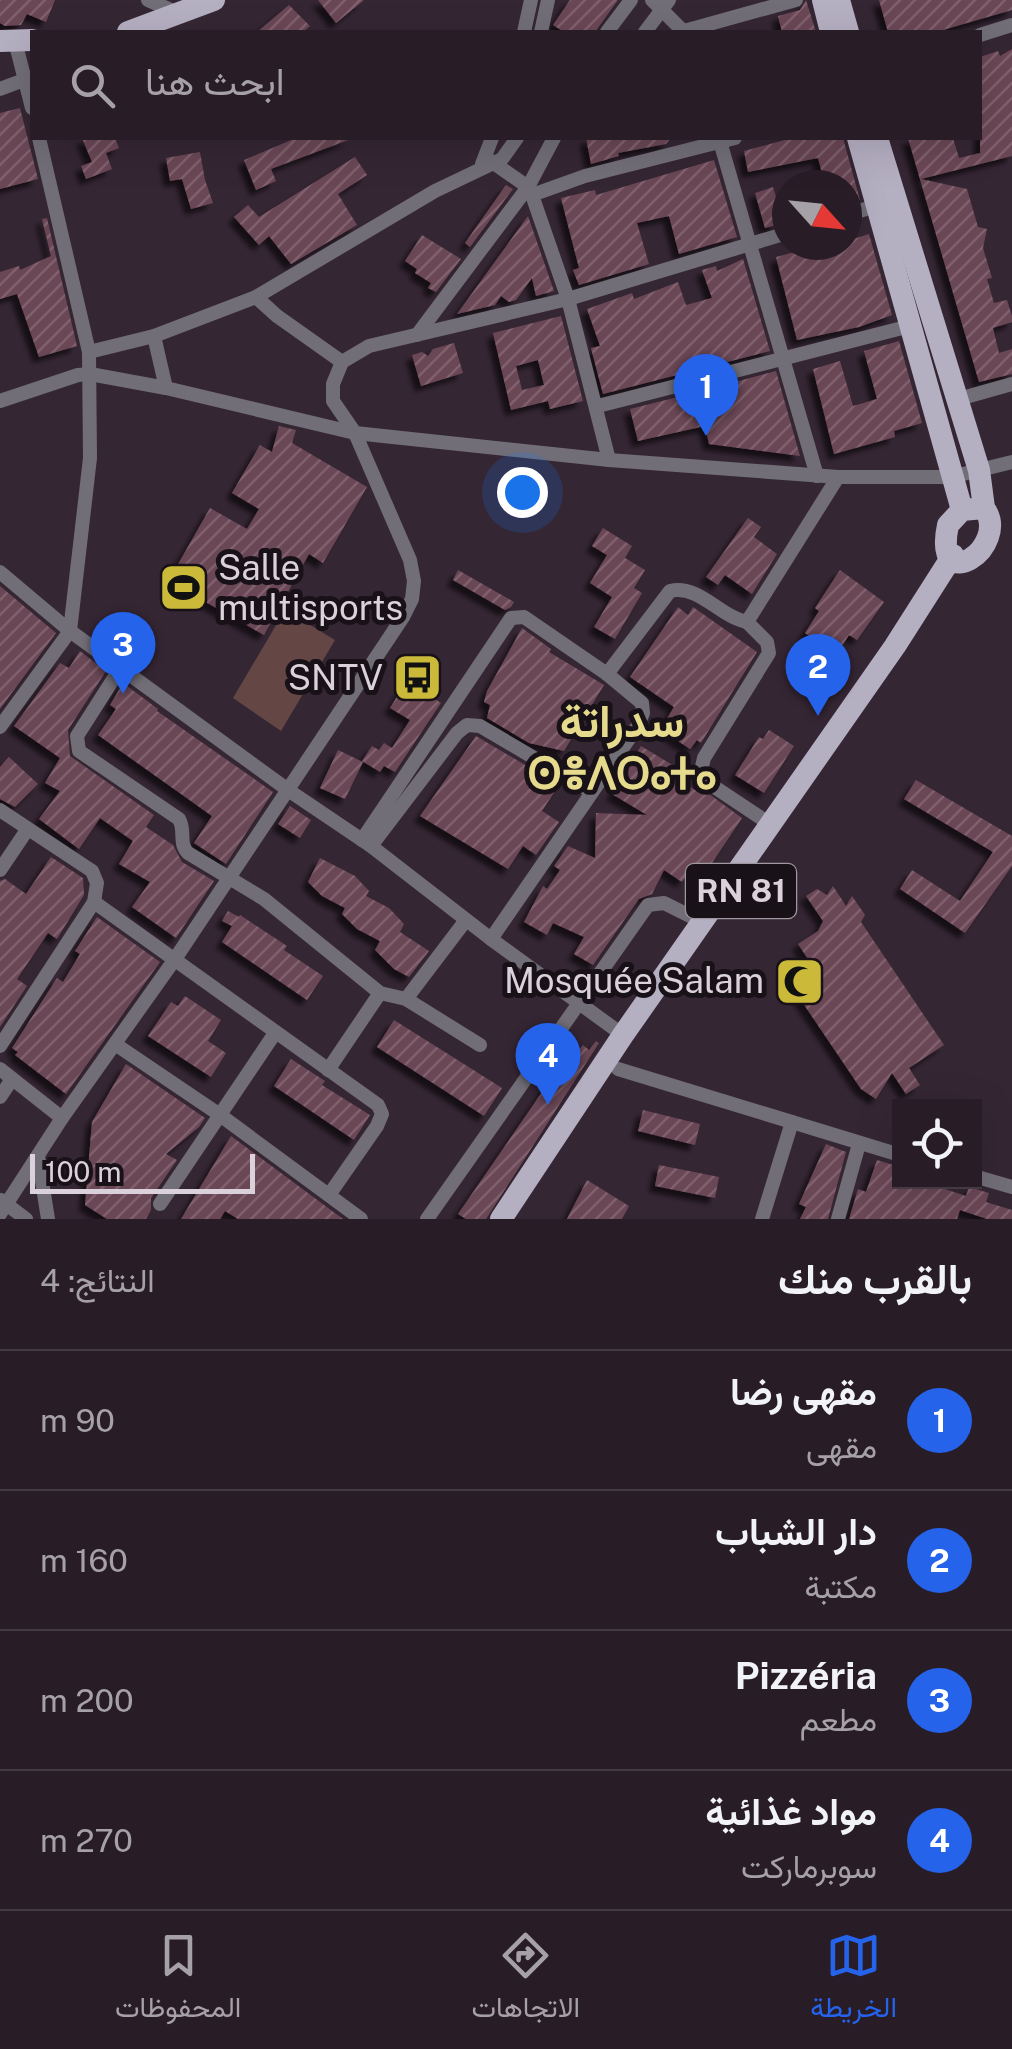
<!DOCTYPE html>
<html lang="ar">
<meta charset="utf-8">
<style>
body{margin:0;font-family:"Public Sans",Vazirmatn,"Noto Sans Tifinagh",sans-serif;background:#342933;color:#f1f3f6;direction:rtl}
.controls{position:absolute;right:30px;bottom:30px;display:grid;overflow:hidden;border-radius:0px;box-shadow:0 10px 40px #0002}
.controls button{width:90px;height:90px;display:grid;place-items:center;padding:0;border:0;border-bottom:2px solid #443a44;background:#281c27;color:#f1f3f6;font:50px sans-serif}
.compass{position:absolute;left:772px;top:170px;width:90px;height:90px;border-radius:50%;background:#281c27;box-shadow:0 10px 40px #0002;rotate:117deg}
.scale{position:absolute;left:30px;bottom:25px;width:225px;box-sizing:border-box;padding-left:10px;border:5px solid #dad1da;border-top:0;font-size:28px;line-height:35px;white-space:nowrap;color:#dad1da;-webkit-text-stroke:8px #181218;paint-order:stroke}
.you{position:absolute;left:522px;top:492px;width:35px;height:35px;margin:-25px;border:8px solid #fff;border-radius:50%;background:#1a73e8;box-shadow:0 0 0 15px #1a73e833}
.badge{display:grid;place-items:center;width:65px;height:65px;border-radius:50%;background:#2563eb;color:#fff;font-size:32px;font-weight:700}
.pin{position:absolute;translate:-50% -82px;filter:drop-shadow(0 2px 5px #0008)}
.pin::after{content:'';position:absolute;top:52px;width:35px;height:30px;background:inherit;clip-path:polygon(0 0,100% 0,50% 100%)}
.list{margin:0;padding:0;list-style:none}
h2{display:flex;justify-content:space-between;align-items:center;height:130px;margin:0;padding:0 40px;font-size:42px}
h2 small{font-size:32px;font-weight:400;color:#a5a1a7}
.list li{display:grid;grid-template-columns:65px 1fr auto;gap:30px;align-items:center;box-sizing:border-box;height:140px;padding:0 40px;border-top:2px solid #443a44}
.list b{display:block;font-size:38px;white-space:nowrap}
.list p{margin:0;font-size:32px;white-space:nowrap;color:#a5a1a7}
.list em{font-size:32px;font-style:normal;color:#a5a1a7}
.icon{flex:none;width:55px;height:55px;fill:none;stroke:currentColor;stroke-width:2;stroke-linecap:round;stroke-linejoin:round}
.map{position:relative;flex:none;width:1012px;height:1219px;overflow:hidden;direction:ltr}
.search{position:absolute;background:#281c27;box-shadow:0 10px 40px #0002;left:30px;right:30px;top:30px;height:110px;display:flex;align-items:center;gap:25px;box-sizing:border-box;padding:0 35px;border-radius:0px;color:#a5a1a7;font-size:38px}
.sheet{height:690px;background:#281c27}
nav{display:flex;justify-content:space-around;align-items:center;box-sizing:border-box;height:140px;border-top:2px solid #443a44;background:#281c27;font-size:28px;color:#a5a1a7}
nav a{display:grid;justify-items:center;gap:5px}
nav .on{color:#2563eb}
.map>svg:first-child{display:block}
.grass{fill:#644645}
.building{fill:url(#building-hatch);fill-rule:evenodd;filter:url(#shadow)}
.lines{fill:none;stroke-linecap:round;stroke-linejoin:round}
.street{stroke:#716e77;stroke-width:14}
.primary{stroke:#b5afc2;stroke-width:22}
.labels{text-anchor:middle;stroke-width:10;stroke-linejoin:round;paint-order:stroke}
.shield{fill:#181218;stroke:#a098a0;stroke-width:2.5}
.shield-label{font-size:32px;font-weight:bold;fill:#dad1da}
.poi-label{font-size:35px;fill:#dad1da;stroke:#181218;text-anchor:end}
.district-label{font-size:45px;font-weight:bold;fill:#e6db8c;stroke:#181218}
</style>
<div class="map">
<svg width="1012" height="1219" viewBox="0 0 1012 1219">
<defs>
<pattern id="building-hatch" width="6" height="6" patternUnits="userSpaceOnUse" patternTransform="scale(2.5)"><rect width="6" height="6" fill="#6b4755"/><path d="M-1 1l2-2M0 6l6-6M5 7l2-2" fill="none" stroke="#80606d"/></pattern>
<filter id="shadow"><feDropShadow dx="-6" dy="6" stdDeviation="2.5" flood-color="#0009"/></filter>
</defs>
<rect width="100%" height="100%" fill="#352634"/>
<polygon class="grass" points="285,610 335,640 281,731 233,698"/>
<g class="building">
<polygon points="0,0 55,0 46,22 27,14 21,25 5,26 0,23"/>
<polygon points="318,0 364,0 336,23"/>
<polygon points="570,0 618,0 595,32 564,32 553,25"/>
<polygon points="806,0 816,32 782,32 778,16 800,10"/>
<polygon points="879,0 1012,0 1012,10 936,32 888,32"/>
<polygon points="289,5 310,26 303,32 257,32"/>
<polygon points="1012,49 1012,156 921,179 967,189 978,227 987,229 983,248 992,278 987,279 994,303 1007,300 1012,316 1012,322 993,328 999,353 1012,349 1012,374 979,382 908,138 953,138 959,158 980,153 980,57 998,51 1000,56"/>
<polygon points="20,108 38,179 0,189 0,113"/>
<polygon points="82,138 115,138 119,148 106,153 112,169 86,179 81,166 92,162"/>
<polygon points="296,138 351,139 271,169 276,181 256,190 244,160"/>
<polygon points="586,138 671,138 666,144 618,153 619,156 591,164"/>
<polygon points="792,138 843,138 860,200 847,204 847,185 792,185 792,182 822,173 818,158 748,172 744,151"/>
<polygon points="200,152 205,180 213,203 191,209 182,179 170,181 166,158"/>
<polygon points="355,157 367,175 338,194 357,225 291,264 269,236 259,245 234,217 248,205 259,217"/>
<polygon points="714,160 737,237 679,254 669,216 637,223 649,264 579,285 573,270 579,268 561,198 595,190 596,195"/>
<polygon points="506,185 513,189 470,247 465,243"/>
<polygon points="773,187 779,207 772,209 777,225 765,228 755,193"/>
<polygon points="528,216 554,291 536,296 532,278 516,300 509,302 501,296 495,305 457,314"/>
<polygon points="47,218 77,346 39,357 17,294 0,299 0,272 19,266 20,270 51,256 42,219"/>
<polygon points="869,234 892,315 859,327 797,340 776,257 821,245 847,245 847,241"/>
<polygon points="422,235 461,259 436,292 428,288 431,283 415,273 417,269 405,261"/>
<polygon points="743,259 770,351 603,394 591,348 600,346 587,309 632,293 634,299 678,282 686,305 712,298 702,270 716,266 717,271"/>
<path d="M561 316 583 401 550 409 548 401 511 410 493 333ZM538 360 544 385 522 390 516 366Z"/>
<polygon points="899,341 922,423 894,431 895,437 834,454 813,369 840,361 853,406 877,399 864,351"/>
<polygon points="454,343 463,373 421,386 412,355 422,352 428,356 433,349"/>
<polygon points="776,371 800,456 709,444 705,426 638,441 630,409 686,395 698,396 702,413 725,407 720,386"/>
<polygon points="279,426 296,430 292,443 367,487 323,563 309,554 264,635 179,587 184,579 173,573 210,508 247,529 259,509 232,493 260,445 272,452"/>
<polygon points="748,518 761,527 754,537 777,554 752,594 725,575 718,585 706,577"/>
<polygon points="603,528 632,546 625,558 645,570 634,588 642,593 615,639 594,627 612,597 590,583 607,555 592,546"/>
<polygon points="458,570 514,602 511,607 505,610 453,580"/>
<polygon points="840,570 884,602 857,640 849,635 836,655 805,633 819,611 815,608"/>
<polygon points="0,586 56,633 0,709"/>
<polygon points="678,607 688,615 693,607 757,652 701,743 697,740 690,749 669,735 675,726 666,720 674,707 630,677"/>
<polygon points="522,628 551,649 549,652 604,685 564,751 529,743 487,718 490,705 484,702 487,691"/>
<polygon points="80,651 106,671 68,730 70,756 154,815 146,827 173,845 182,862 214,881 176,938 132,907 150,882 119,864 133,841 100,818 79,849 39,819 60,791 45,783 60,758 14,726 60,663 69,668"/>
<polygon points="407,681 441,703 395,772 384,766 380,772 362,761 372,746 379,750 384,743 392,748 410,720 390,708"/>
<polygon points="123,683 158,709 157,711 273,792 226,864 194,843 212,816 98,735 116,709 110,705"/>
<polygon points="769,730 794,746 764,793 735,775 759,737 763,739"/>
<polygon points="476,736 559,785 542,811 559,822 536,855 523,846 508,869 420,816"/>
<polygon points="641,746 679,769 674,777 695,790 698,786 742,818 704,875 692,867 682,882 664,870 652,894 639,899 593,965 574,954 584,937 553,923 547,935 524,922 543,886 547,889 560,870 554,866 568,846 595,858 596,813 647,815 612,794"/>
<polygon points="338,750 363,762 345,799 320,788"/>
<polygon points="9,757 38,784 15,807 0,799 0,767"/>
<polygon points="916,780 1012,836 1012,866 965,933 900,889 912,870 960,901 993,852 904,799"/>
<polygon points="290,806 311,820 300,838 278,824"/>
<polygon points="51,857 83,878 84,895 57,939 48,933 17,979 27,986 0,1027 0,881 5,879 26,894"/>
<polygon points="320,858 355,876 369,891 366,896 389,908 404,924 400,932 429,951 409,977 394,969 375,950 380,941 357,929 342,914 345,908 322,896 308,882"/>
<polygon points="833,886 846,906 852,896 865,915 861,922 944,1045 909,1068 920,1085 906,1094 892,1073 876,1099 861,1089 784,975 808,959 798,944 818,931 823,921 806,896 817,889 827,895"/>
<polygon points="228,911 239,917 240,915 287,946 284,950 323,976 307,1000 222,942 232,926 222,921"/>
<polygon points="97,917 160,962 66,1094 15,1055 18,1052 12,1048 57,978 63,982 80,954 75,951"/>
<polygon points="185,996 221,1020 208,1041 226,1053 211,1077 148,1036 171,1002 178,1006"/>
<polygon points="394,1020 502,1088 484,1116 377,1047"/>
<polygon points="596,1041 599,1043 486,1219 466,1219 458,1214 567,1056 571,1058 583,1045 589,1050"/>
<polygon points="291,1059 325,1081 322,1085 370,1115 354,1140 274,1086"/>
<polygon points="126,1064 205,1118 199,1127 166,1154 177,1160 151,1198 151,1210 146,1219 107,1219 85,1205 92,1122"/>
<polygon points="643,1110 700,1124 695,1145 638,1131"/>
<polygon points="231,1136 343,1219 238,1219 225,1211 220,1219 181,1219"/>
<polygon points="826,1144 846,1152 828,1219 800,1219 806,1207 799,1204"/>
<polygon points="877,1160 900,1167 900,1182 941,1182 939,1187 966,1196 969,1187 989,1193 986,1202 1012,1210 1012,1219 987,1219 960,1210 957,1219 849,1219 858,1189 866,1192"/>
<polygon points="659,1165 719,1177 715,1198 655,1186"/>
<polygon points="587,1180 629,1206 622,1219 567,1219"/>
</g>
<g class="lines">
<g class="street">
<polyline points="148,0 180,14"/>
<polyline points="652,0 684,32"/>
<polyline points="684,31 796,0"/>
<polyline points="524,32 531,0"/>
<polyline points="541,32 548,0"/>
<polyline points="607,32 631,0"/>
<polyline points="645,32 669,0"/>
<polyline points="980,35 1012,25"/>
<polyline points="15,41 32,108"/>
<polyline points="0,89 32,77"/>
<polyline points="719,138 817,476"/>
<polyline points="485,157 528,187 532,195 568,299 609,460"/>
<polyline points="482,164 492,138"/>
<polyline points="532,195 585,176 735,138"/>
<polyline points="847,215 878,205"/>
<polyline points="256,297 435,191 502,159 517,138"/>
<polyline points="417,335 528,187 554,138"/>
<polyline points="154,336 166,388"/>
<polyline points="89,352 154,336 256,297 277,316 342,362"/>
<polyline points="955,400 1012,384"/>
<polyline points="0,401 78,375 90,374 166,388 355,433 609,460 838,477 951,477 1012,462"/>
<polyline points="598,406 910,326"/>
<polyline points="0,572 70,631 288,790 371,846 491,939 623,1035"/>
<polyline points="747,622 767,642 769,653 704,758 701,771 710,784 770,824"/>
<path d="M121 667 77 736 79 751 179 819C186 831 178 843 188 853L264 899 380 993 406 999 480 1045"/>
<polyline points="0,727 70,631 90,458 89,352 39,138"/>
<polyline points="0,810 92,871 97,883 94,902 0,1046"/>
<path d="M362 840 511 618 524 617 607 674 670 591C699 584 720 617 747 622L838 477"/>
<polyline points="371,846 457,733 467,725 480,726 592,792"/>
<polyline points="0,870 27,830"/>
<polyline points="94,902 378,1105 382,1114 377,1126 329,1195"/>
<polyline points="491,939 637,727 643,713 642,703 607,674"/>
<polyline points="406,999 466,920"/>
<polyline points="115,1044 220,1115 361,1219"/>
<polyline points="0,1069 62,1118"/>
<polyline points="618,1069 900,1155"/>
<polyline points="328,1070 380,993"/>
<polyline points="0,1097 12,1079"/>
<polyline points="38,1156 48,1219"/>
<polyline points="974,1176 1012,1187"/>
<polyline points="1,1200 26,1219"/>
<polyline points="160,1204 275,1033"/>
<polyline points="0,1214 62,1118 175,959 403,617 412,599 414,581 410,560 355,433 333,401 333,384 342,362 369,346 568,299 787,233"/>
<polyline points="427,1219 648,905 664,903 702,922"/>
<polyline points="762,1219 792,1122"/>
<polyline points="838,1219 859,1144"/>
</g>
<g class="primary">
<polyline points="823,0 831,32"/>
<polyline points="839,0 848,32"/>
<polyline points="128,32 214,0"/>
<polyline points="0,41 32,40"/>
<polyline points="858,138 962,510"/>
<path d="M877 138 979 470 984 508C1012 546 932 600 948 525L962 510 984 508"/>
<polyline points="501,1219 623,1035 895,646 953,555"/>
</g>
</g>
<defs>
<symbol id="stadium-square" viewBox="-11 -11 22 22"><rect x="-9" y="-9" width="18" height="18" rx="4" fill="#cbba39" stroke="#181218"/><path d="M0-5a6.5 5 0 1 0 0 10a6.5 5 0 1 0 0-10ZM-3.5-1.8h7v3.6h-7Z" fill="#111"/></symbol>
<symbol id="bus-square" viewBox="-11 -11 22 22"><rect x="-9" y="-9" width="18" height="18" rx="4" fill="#cbba39" stroke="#181218"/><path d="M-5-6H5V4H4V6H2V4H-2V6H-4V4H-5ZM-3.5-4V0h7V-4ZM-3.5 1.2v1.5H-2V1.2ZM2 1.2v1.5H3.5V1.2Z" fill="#111"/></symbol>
<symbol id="mosque-square" viewBox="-11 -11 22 22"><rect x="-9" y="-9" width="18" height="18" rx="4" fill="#cbba39" stroke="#181218"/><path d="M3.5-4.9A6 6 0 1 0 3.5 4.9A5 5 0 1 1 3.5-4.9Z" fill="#111"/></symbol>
</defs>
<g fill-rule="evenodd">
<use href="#stadium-square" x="156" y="560" width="55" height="55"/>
<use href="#bus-square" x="390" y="650" width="55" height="55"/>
<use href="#mosque-square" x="772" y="954" width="55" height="55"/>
</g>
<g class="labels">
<rect class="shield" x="686" y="864" width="110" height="54" rx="8"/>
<g class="shield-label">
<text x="741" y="902">RN 81</text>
</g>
<g class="poi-label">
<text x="218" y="580" text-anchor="start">Salle<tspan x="218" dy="40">multisports</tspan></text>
<text x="383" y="690">SNTV</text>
<text x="764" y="993">Mosquée Salam</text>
</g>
<g class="district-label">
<text x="622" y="737">سدراتة<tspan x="622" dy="52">ⵙⴻⴷⵔⴰⵜⴰ</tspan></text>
</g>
</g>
</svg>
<div class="controls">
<button><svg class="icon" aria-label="locate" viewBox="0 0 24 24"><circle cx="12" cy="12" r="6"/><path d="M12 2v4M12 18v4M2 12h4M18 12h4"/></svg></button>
</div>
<svg class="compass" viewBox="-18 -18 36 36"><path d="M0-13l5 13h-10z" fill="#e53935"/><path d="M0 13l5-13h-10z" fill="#a5a1a7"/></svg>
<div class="scale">100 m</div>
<div class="you"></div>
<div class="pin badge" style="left:706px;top:436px">1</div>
<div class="pin badge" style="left:818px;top:716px">2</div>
<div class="pin badge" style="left:123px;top:694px">3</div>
<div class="pin badge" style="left:548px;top:1105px">4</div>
<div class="search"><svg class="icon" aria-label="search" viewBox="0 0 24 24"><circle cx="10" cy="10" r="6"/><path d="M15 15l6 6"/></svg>ابحث هنا</div>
</div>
<section class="sheet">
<h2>بالقرب منك<small>النتائج: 4</small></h2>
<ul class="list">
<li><span class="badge">1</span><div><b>مقهى رضا</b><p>مقهى</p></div><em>90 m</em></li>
<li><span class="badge">2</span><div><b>دار الشباب</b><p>مكتبة</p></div><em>160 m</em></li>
<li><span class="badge">3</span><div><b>Pizzéria</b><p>مطعم</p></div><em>200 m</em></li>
<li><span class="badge">4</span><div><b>مواد غذائية</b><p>سوبرماركت</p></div><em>270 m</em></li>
</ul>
</section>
<nav>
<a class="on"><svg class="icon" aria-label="map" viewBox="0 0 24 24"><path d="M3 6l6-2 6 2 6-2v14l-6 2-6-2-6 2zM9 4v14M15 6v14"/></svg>الخريطة</a>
<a><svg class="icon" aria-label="directions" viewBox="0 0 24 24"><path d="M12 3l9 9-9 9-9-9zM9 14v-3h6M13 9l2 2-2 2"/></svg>الاتجاهات</a>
<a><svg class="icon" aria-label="saved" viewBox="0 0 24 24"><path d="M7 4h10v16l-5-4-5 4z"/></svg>المحفوظات</a>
</nav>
